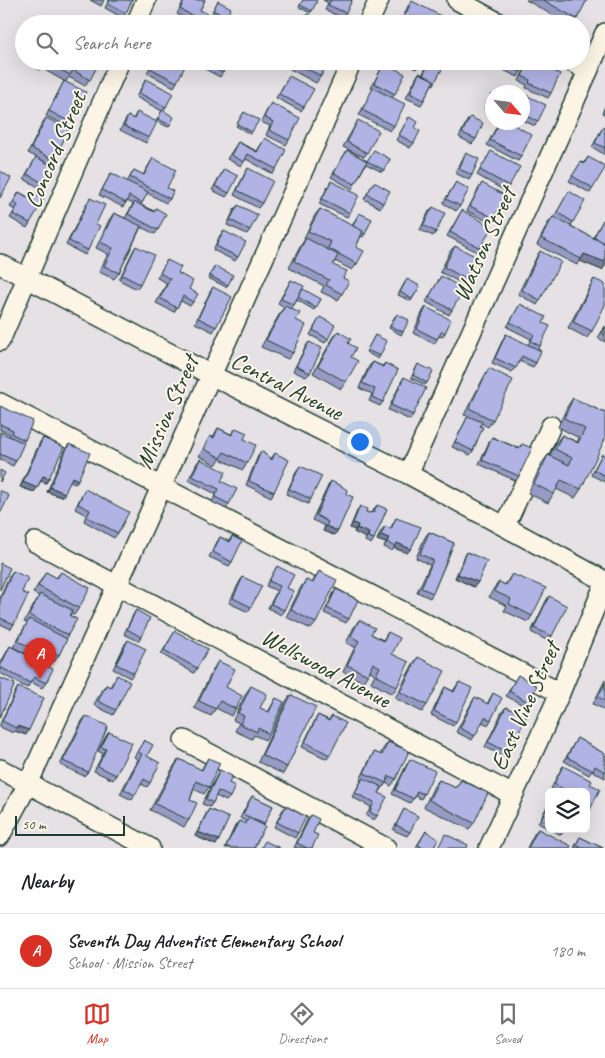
<!DOCTYPE html>
<meta charset="utf-8">
<style>
body{margin:0;font-family:Caveat,sans-serif;background:#f6f6f6;color:#202124}
.controls{position:absolute;right:15px;bottom:15px;display:grid;overflow:hidden;border-radius:8px;box-shadow:0 5px 20px #0002}
.controls button{width:45px;height:45px;display:grid;place-items:center;padding:0;border:0;border-bottom:1px solid #e0e0e0;background:#fff;color:#202124;font:25px sans-serif}
.compass{position:absolute;left:485px;top:85px;width:45px;height:45px;border-radius:50%;background:#fff;box-shadow:0 5px 20px #0002;rotate:118deg}
.scale{position:absolute;left:15px;bottom:12px;width:110px;box-sizing:border-box;padding-left:5px;border:2px solid #1f3d34;border-top:0;font-size:14px;line-height:18px;white-space:nowrap;color:#1f3d34;-webkit-text-stroke:4px #fcf5e5;paint-order:stroke}
.you{position:absolute;left:359px;top:441px;width:18px;height:18px;margin:-12px;border:4px solid #fff;border-radius:50%;background:#1a73e8;box-shadow:0 0 0 8px #1a73e833}
.badge{display:grid;place-items:center;width:32px;height:32px;border-radius:50%;background:#d93025;color:#fff;font-size:16px;font-weight:700}
.pin{position:absolute;translate:-50% -41px;filter:drop-shadow(0 1px 2px #0008)}
.pin::after{content:'';position:absolute;top:26px;width:18px;height:15px;background:inherit;clip-path:polygon(0 0,100% 0,50% 100%)}
.list{margin:0;padding:0;list-style:none}
h2{display:flex;justify-content:space-between;align-items:center;height:65px;margin:0;padding:0 20px;font-size:21px}
h2 small{font-size:16px;font-weight:400;color:#757577}
.list li{display:grid;grid-template-columns:32px 1fr auto;gap:15px;align-items:center;box-sizing:border-box;height:75px;padding:0 20px;border-top:1px solid #e0e0e0}
.list b{display:block;font-size:19px;white-space:nowrap}
.list p{margin:0;font-size:16px;white-space:nowrap;color:#757577}
.list em{font-size:16px;font-style:normal;color:#757577}
.icon{flex:none;width:28px;height:28px;fill:none;stroke:currentColor;stroke-width:2;stroke-linecap:round;stroke-linejoin:round}
.map{position:relative;flex:none;width:605px;height:848px;overflow:hidden}
.search{position:absolute;background:#fff;box-shadow:0 5px 20px #0002;left:15px;right:15px;top:15px;height:55px;display:flex;align-items:center;gap:12px;box-sizing:border-box;padding:0 18px;border-radius:28px;color:#757577;font-size:19px}
.sheet{height:140px;background:#fff}
nav{display:flex;justify-content:space-around;align-items:center;box-sizing:border-box;height:70px;border-top:1px solid #e0e0e0;background:#fff;font-size:14px;color:#757577}
nav a{display:grid;justify-items:center;gap:2px}
nav .on{color:#d93025}
.map>svg:first-child{display:block}
.lines{fill:none;stroke-linecap:round;stroke-linejoin:round}
.minor-casing{stroke:#1f3d34;stroke-width:22}
.minor{stroke:#fcf5e5;stroke-width:19}
.wall{fill:#979ac4;stroke:#1f3d34}
.shaded-wall{fill:#7b7da0;stroke:#1f3d34}
.building{fill:#b0b3e4;stroke:#1f3d34}
.labels{text-anchor:middle;stroke-width:4;stroke-linejoin:round;paint-order:stroke}
.street-label{font-size:24px;fill:#1f3d34;stroke:#fcf5e5}
</style>
<div class="map">
<svg width="605" height="848" viewBox="0 0 605 848">
<rect width="100%" height="100%" fill="#e5e1e5"/>
<filter id="ink" filterUnits="userSpaceOnUse"><feTurbulence type="fractalNoise" baseFrequency=".02" numOctaves="2"/><feDisplacementMap in="SourceGraphic" scale="10" xChannelSelector="R" yChannelSelector="G"/><feConvolveMatrix kernelMatrix="1 2 1 2 8 2 1 2 1" color-interpolation-filters="sRGB"/></filter>
<g filter="url(#ink)">
<g class="lines">
<defs>
<g id="minor">
<polyline points="457,0 501,24"/>
<polyline points="136,24 146,0"/>
<polyline points="368,24 379,0"/>
<polyline points="570,61 588,71"/>
<polyline points="0,264 211,375 408,474 605,581"/>
<polyline points="0,341 120,61"/>
<polyline points="0,403 560,693"/>
<polyline points="408,474 605,33"/>
<polyline points="505,526 551,426"/>
<polyline points="35,542 513,795"/>
<polyline points="184,740 386,848"/>
<polyline points="0,769 150,848"/>
<polyline points="0,836 28,784 352,61"/>
<polyline points="489,848 560,693 605,583"/>
</g>
</defs>
<use href="#minor" class="minor-casing"/>
<use href="#minor" class="minor"/>
</g>
<g class="wall">
<polygon points="90,0 104,0 101,6"/>
<polygon points="109,0 132,0 123,18 105,8"/>
<polygon points="184,0 205,0 200,10 215,24 195,24 177,14"/>
<polygon points="303,0 315,0 312,11 310,13 299,7"/>
<polygon points="323,0 352,0 342,18 325,10 328,3"/>
<polygon points="526,0 587,0 573,24 568,24"/>
<polygon points="218,1 226,17 225,19 212,12"/>
<polygon points="412,1 437,24 400,24 408,6"/>
<polygon points="27,61 45,61 40,70 26,63"/>
<polygon points="47,61 100,61 85,86 69,77 66,81 70,122 67,126 46,116 64,81 43,69"/>
<polygon points="153,61 177,61 177,82 174,87 147,73"/>
<polygon points="207,61 229,61 220,77 203,68"/>
<polygon points="289,61 328,61 321,76 316,83 290,69 293,63"/>
<polygon points="400,61 421,61 416,69"/>
<polygon points="502,61 526,61 518,77 499,68"/>
<polygon points="529,61 551,93 548,98 526,88 527,85 519,81 526,65"/>
<polygon points="384,63 395,94 392,98 394,126 390,131 359,115 373,89 371,88"/>
<polygon points="429,63 435,82 434,85 432,84 424,100 421,105 406,98 416,78 419,73 422,75"/>
<polygon points="289,76 304,107 301,111 276,98"/>
<polygon points="146,79 166,107 163,111 170,125 168,127 156,121 162,111 136,97"/>
<polygon points="522,93 538,121 535,126 522,120"/>
<polygon points="492,94 492,113 484,108 490,96"/>
<polygon points="271,103 289,140 286,145 266,135 270,126 261,122 268,108"/>
<polygon points="605,106 605,115 602,113"/>
<polygon points="137,112 149,138 146,143 120,130 128,116 133,119"/>
<polygon points="244,112 252,132 250,134 236,126"/>
<polygon points="409,117 415,128 414,143 410,148 396,140"/>
<polygon points="470,117 476,139 472,144 459,137 467,121"/>
<polygon points="46,118 54,160 50,164 40,159 45,184 42,189 24,179 36,157 28,153 43,122"/>
<polygon points="358,120 367,153 364,157 343,147"/>
<polygon points="499,122 509,122 521,156 518,161 487,145"/>
<polygon points="603,127 605,128 605,155 592,147"/>
<polygon points="265,138 276,169 273,174 246,159 241,166 227,159 238,142 257,151"/>
<polygon points="347,150 367,161 390,159 382,172 366,164 352,189 331,177"/>
<polygon points="491,151 509,186 505,191 477,175"/>
<polygon points="466,153 472,175 469,180 455,173 463,158"/>
<polygon points="588,157 593,188 590,193 569,181 581,162 584,163"/>
<polygon points="153,158 167,188 170,199 166,203 147,193 141,205 154,211 156,208 158,230 155,234 141,227 119,273 114,279 99,272 108,254 96,248 109,220 114,213 125,218 133,204 127,201 123,207 99,195 111,173 127,182 134,170 143,175"/>
<polygon points="248,168 262,203 258,208 234,195 245,173"/>
<polygon points="224,169 229,193 226,197 212,190"/>
<polygon points="331,181 350,213 347,217 319,204 328,186"/>
<polygon points="374,182 383,203 380,208 364,199"/>
<polygon points="456,182 460,206 456,211 443,203"/>
<polygon points="482,183 494,218 491,223 467,211 479,188"/>
<polygon points="569,191 573,222 571,226 593,238 603,220 605,221 605,266 602,270 580,261 577,265 537,245 548,223 553,217 554,217"/>
<polygon points="19,192 32,199 35,195 30,223 27,228 10,218 15,210 10,207"/>
<polygon points="90,198 96,224 88,250 85,255 66,245 87,203"/>
<polygon points="238,205 250,230 247,234 227,225 234,210"/>
<polygon points="433,207 436,232 433,236 420,230 429,211"/>
<polygon points="320,209 352,226 359,213 365,234 363,237 361,236 356,247 357,264 352,270 335,261 333,265 343,278 342,294 338,300 321,292 324,286 289,268 301,245 305,239 304,238 315,215"/>
<polygon points="462,210 480,248 477,252 447,236"/>
<polygon points="224,231 238,257 235,261 213,250 220,235"/>
<polygon points="136,246 140,284 137,289 119,280 133,251"/>
<polygon points="455,246 466,279 463,284 440,272 451,250"/>
<polygon points="540,251 540,300 537,305 518,294 537,256"/>
<polygon points="167,260 178,273 189,289 193,302 190,306 181,301 174,312 156,303 167,283 157,278"/>
<polygon points="215,266 228,285 226,287 208,278"/>
<polygon points="441,276 452,310 449,315 426,302"/>
<polygon points="594,279 592,331 587,338 568,328 590,286"/>
<polygon points="291,280 299,297 321,299 314,310 297,300 291,309 296,320 293,353 288,359 261,347 280,313 284,307 278,303"/>
<polygon points="405,282 420,286 411,301 398,295"/>
<polygon points="213,287 216,327 213,332 195,323 210,292"/>
<polygon points="520,304 543,323 540,346 538,350 536,363 533,367 519,361 512,372 492,363 503,339 506,334 528,345 531,339 507,327"/>
<polygon points="426,307 445,333 442,337 439,336 434,344 413,333 423,311"/>
<polygon points="395,316 403,332 401,335 389,328"/>
<polygon points="320,317 328,339 325,343 310,335"/>
<polygon points="605,326 605,342 598,338"/>
<polygon points="338,331 348,343 351,357 346,382 341,389 313,373 333,338"/>
<polygon points="375,335 380,356 378,359 366,352"/>
<polygon points="309,342 310,373 306,377 293,371 306,346"/>
<polygon points="373,362 382,366 385,363 383,402 380,406 369,401 372,394 359,388 369,366"/>
<polygon points="418,364 427,383 425,385 411,378"/>
<polygon points="489,368 493,420 488,427 481,423 473,451 470,455 452,447 468,416 464,415 485,375"/>
<polygon points="404,377 413,415 410,420 388,410 401,382"/>
<polygon points="573,398 605,413 581,489 575,498 556,489 548,503 528,493 542,463 548,455 550,455 555,444 562,435 577,442 579,438 558,427 567,407"/>
<polygon points="0,406 25,440 23,442 16,461 13,466 0,460 0,432 9,436 10,434 0,430"/>
<polygon points="218,428 231,434 236,428 244,439 247,463 243,470 220,459 216,465 199,456 206,443 210,436 213,437"/>
<polygon points="492,437 518,448 522,444 519,476 516,481 479,464 489,442"/>
<polygon points="43,438 49,478 46,483 41,481 34,492 20,487 40,442"/>
<polygon points="69,444 75,484 70,482 62,497 47,492 66,448"/>
<polygon points="261,451 271,459 275,453 274,492 271,497 246,485 258,456"/>
<polygon points="602,454 605,456 605,482 591,475"/>
<polygon points="200,459 221,481 229,504 226,509 212,502 216,494 188,480 197,463"/>
<polygon points="300,466 311,499 308,504 286,494 297,470"/>
<polygon points="331,481 338,531 334,535 323,531 325,526 312,520 328,486"/>
<polygon points="85,489 118,533 114,538 84,521 86,515 75,509 82,494"/>
<polygon points="377,505 374,539 371,544 365,541 366,538 354,532 355,530 350,528 357,511 360,506 366,512 369,513 372,512"/>
<polygon points="396,518 407,553 394,548 392,551 384,547 386,543 377,540 381,531 385,526 390,529"/>
<polygon points="429,532 454,543 433,593 430,598 417,592 430,565 416,558 425,537"/>
<polygon points="232,536 232,562 229,566 209,557 217,542 220,537 229,541"/>
<polygon points="467,552 478,582 474,587 455,578 464,557"/>
<polygon points="277,566 284,610 281,615 268,608 277,591 266,586"/>
<polygon points="13,571 22,592 14,624 11,629 0,624 0,597 9,576"/>
<polygon points="319,571 316,623 311,629 286,617 301,587 306,580 312,583"/>
<polygon points="46,572 56,578 61,572 79,608 74,615 71,613 70,616 68,635 59,655 54,662 48,659 45,664 13,647 27,623 24,622 39,596 33,593"/>
<polygon points="512,574 532,616 528,622 504,611 507,606 489,597 494,588 499,582 505,585"/>
<polygon points="243,577 251,607 248,612 229,603 240,581"/>
<polygon points="336,589 349,619 346,623 324,613 333,594"/>
<polygon points="549,596 552,636 548,641 531,632 546,601"/>
<polygon points="136,610 141,637 138,641 124,634 133,615"/>
<polygon points="359,620 371,634 383,640 388,632 397,687 392,694 371,682 375,674 370,671 363,682 343,672 355,647 346,643 354,627"/>
<polygon points="175,631 197,668 194,673 161,654"/>
<polygon points="128,640 134,673 130,678 113,669 125,644"/>
<polygon points="10,646 46,683 42,688 31,682 27,688 0,673 0,664"/>
<polygon points="418,657 427,705 422,712 395,698 413,664"/>
<polygon points="218,661 226,687 236,709 231,716 216,708 211,716 194,708 214,668"/>
<polygon points="117,675 116,710 113,715 94,705 102,689 106,685 110,687"/>
<polygon points="518,675 528,702 525,706 506,696"/>
<polygon points="605,680 605,710 593,704"/>
<polygon points="459,682 456,722 453,726 431,715 442,692 445,687 453,691"/>
<polygon points="251,686 260,708 268,712 276,698 269,734 265,740 254,735 252,739 235,731 239,723 233,720 246,693"/>
<polygon points="18,687 26,735 15,731 13,733 0,727 0,724 15,692"/>
<polygon points="493,693 491,720 488,725 482,722 472,740 456,732 472,702 475,697 487,704"/>
<polygon points="291,695 287,767 283,774 258,762 286,701"/>
<polygon points="506,707 509,753 505,757 485,747 502,712"/>
<polygon points="318,715 329,720 332,716 330,755 327,759 302,747 315,720"/>
<polygon points="86,716 88,772 84,776 60,765 82,721"/>
<polygon points="109,732 116,775 113,780 94,771 103,754 98,751 106,736"/>
<polygon points="577,738 605,754 605,778 592,771 589,775 564,761"/>
<polygon points="144,740 147,756 150,783 147,787 141,784 132,800 120,794 138,759 134,757"/>
<polygon points="388,742 396,779 391,786 386,783 379,793 377,816 374,820 366,816 371,807 352,797 361,781 360,780 370,759 374,752 380,755 383,749"/>
<polygon points="208,758 209,787 204,794 194,789 190,800 189,820 184,827 150,810 174,766 179,759 201,770"/>
<polygon points="410,759 424,794 421,799 415,796 410,803 392,794 407,764"/>
<polygon points="563,766 590,784 589,812 586,816 586,792 557,792 551,789 560,771"/>
<polygon points="220,770 229,783 230,797 226,801 216,796 210,807 202,804 217,775"/>
<polygon points="439,780 455,788 461,780 474,823 469,829 424,807 434,786"/>
<polygon points="252,796 273,806 263,825 254,848 225,848 235,826 239,821 245,824 246,822 240,818 249,801"/>
<polygon points="549,803 549,829 538,823"/>
<polygon points="286,806 298,833 295,838 274,827 282,811"/>
<polygon points="209,809 216,845 195,836 206,814"/>
<polygon points="404,809 410,832 407,836 393,830"/>
<polygon points="311,815 313,833 312,848 294,848 307,820"/>
<polygon points="538,829 570,848 527,848 534,834"/>
<polygon points="550,829 565,829 561,835"/>
<polygon points="426,831 433,848 417,848 416,847"/>
<polygon points="580,837 603,848 574,848"/>
</g>
<g class="shaded-wall">
<polygon points="584,254 605,262 605,266 602,270 580,261"/>
<polygon points="43,476 49,478 46,483 40,480"/>
<polygon points="72,477 78,480 75,484 69,482"/>
<polygon points="23,482 37,488 34,492 20,487"/>
<polygon points="50,487 65,493 62,497 47,492"/>
<polygon points="353,523 358,525 355,530 350,528"/>
<polygon points="326,526 338,531 334,535 323,531"/>
<polygon points="357,528 369,533 366,538 354,532"/>
<polygon points="381,535 389,538 386,543 377,540"/>
<polygon points="397,543 411,549 407,553 394,548"/>
<polygon points="458,574 478,582 474,587 455,578"/>
<polygon points="17,726 29,730 26,735 15,731"/>
<polygon points="198,832 219,840 216,845 195,836"/>
</g>
<g class="building">
<polygon points="110,0 132,0 126,13 108,4"/>
<polygon points="185,0 205,0 200,10 218,19 215,24 207,24 180,9"/>
<polygon points="303,0 315,0 317,1 312,11 300,5"/>
<polygon points="331,0 352,0 346,13 328,5"/>
<polygon points="543,0 587,0 577,19"/>
<polygon points="218,1 231,8 226,17 213,10"/>
<polygon points="412,1 441,16 437,24 408,24 402,21"/>
<polygon points="307,14 326,24 302,24"/>
<polygon points="447,16 462,24 443,24"/>
<polygon points="89,18 101,24 86,24"/>
<polygon points="279,18 290,24 277,24"/>
<polygon points="53,20 60,24 51,24"/>
<polygon points="176,21 181,24 175,24"/>
<polygon points="35,61 45,61 43,65"/>
<polygon points="48,61 100,61 90,80 73,70 70,75 48,63"/>
<polygon points="154,61 177,61 185,66 177,82 150,68"/>
<polygon points="208,61 229,61 223,73 206,64"/>
<polygon points="296,61 328,61 321,76 295,63"/>
<polygon points="412,61 421,61 419,65"/>
<polygon points="503,61 526,61 521,72 503,63"/>
<polygon points="529,61 532,61 560,74 551,93 529,83 530,80 522,76"/>
<polygon points="384,63 405,74 395,94 374,83"/>
<polygon points="429,63 442,69 435,82 433,81 434,80 423,75"/>
<polygon points="419,73 434,80 424,100 410,93"/>
<polygon points="289,76 314,89 304,107 279,94"/>
<polygon points="146,79 173,93 166,107 139,93"/>
<polygon points="64,81 86,92 70,122 49,111"/>
<polygon points="373,88 405,104 394,126 362,110"/>
<polygon points="522,93 546,105 538,121 522,114"/>
<polygon points="492,94 492,109 485,106"/>
<polygon points="271,103 300,118 289,140 269,130 273,122 264,117"/>
<polygon points="162,110 174,117 170,125 158,119"/>
<polygon points="137,112 157,122 149,138 124,126 128,116 134,119"/>
<polygon points="244,112 259,120 252,132 237,124"/>
<polygon points="409,117 418,122 415,128 420,131 414,143 399,135"/>
<polygon points="470,117 483,123 476,139 462,133"/>
<polygon points="46,118 69,129 54,160 31,148"/>
<polygon points="358,120 379,131 367,153 347,142"/>
<polygon points="500,122 509,122 532,135 521,156 490,140"/>
<polygon points="603,127 605,128 605,148 595,143"/>
<polygon points="265,138 286,150 276,169 248,154 244,162 231,155 238,142 257,152"/>
<polygon points="347,150 367,161 355,184 334,173"/>
<polygon points="374,150 390,159 384,170 367,161"/>
<polygon points="491,151 520,167 509,186 480,170"/>
<polygon points="466,153 479,159 472,175 459,169"/>
<polygon points="36,157 54,167 45,184 27,174"/>
<polygon points="588,157 605,166 605,168 593,188 572,176 581,162 584,164"/>
<polygon points="153,158 176,170 167,188 173,191 170,199 130,177 134,170 144,175"/>
<polygon points="248,168 273,181 262,203 237,190"/>
<polygon points="224,169 238,176 229,193 215,186"/>
<polygon points="0,171 11,178 0,198"/>
<polygon points="111,173 148,192 142,203 129,196 126,203 102,190"/>
<polygon points="331,181 359,195 350,213 322,199"/>
<polygon points="374,182 390,191 383,203 367,194"/>
<polygon points="456,182 469,189 460,206 446,199"/>
<polygon points="482,183 506,196 494,218 470,206"/>
<polygon points="569,191 585,201 573,222 557,212"/>
<polygon points="19,192 32,200 35,195 44,199 30,223 13,214 18,205 14,202"/>
<polygon points="90,198 105,205 96,224 100,226 88,250 69,241"/>
<polygon points="135,202 154,212 156,208 166,214 158,230 128,214"/>
<polygon points="238,205 258,215 250,230 230,220"/>
<polygon points="433,207 445,213 436,232 423,225"/>
<polygon points="320,209 363,231 356,247 364,251 357,264 328,248 331,242 308,231"/>
<polygon points="462,210 492,227 480,248 450,232"/>
<polygon points="114,213 141,226 119,273 104,266 113,248 100,242"/>
<polygon points="359,213 372,219 365,234 362,233 363,231 353,226"/>
<polygon points="553,217 605,244 605,262 584,254 581,259 541,238"/>
<polygon points="603,220 605,221 605,243 594,237"/>
<polygon points="224,231 246,242 238,257 216,246"/>
<polygon points="306,238 338,255 333,265 347,271 343,278 349,281 342,294 326,285 329,280 294,261"/>
<polygon points="136,246 154,255 140,284 122,275"/>
<polygon points="455,246 477,257 466,279 444,267"/>
<polygon points="540,251 561,262 540,300 522,290"/>
<polygon points="167,260 181,267 178,273 193,281 189,289 198,294 193,302 183,296 177,308 160,298 170,279 160,273"/>
<polygon points="215,266 233,275 228,285 210,276"/>
<polygon points="441,276 464,289 452,310 429,297"/>
<polygon points="407,279 420,286 412,299 400,292"/>
<polygon points="594,279 605,284 605,305 592,331 573,322"/>
<polygon points="291,280 304,286 294,305 281,299"/>
<polygon points="213,287 232,297 216,327 198,318"/>
<polygon points="303,289 321,299 316,308 298,297"/>
<polygon points="520,304 546,317 543,323 550,326 540,346 531,341 534,334 510,322"/>
<polygon points="285,306 300,313 296,320 306,325 293,353 266,340"/>
<polygon points="426,307 451,320 445,333 442,331 437,339 417,329"/>
<polygon points="397,314 409,320 403,332 390,326"/>
<polygon points="320,317 335,325 328,339 313,330"/>
<polygon points="605,327 605,335 602,333"/>
<polygon points="338,331 351,339 348,343 356,348 351,357 358,361 346,382 318,366"/>
<polygon points="506,334 541,351 536,363 522,356 516,368 495,358"/>
<polygon points="375,335 387,341 380,356 367,350"/>
<polygon points="309,342 322,348 310,373 296,366"/>
<polygon points="373,362 383,367 385,363 398,370 383,402 372,397 375,389 362,383"/>
<polygon points="418,364 433,371 427,383 413,375"/>
<polygon points="489,368 513,380 493,420 469,408"/>
<polygon points="404,377 426,388 413,415 391,405"/>
<polygon points="573,398 605,413 605,439 581,489 561,480 554,494 534,484 548,455 569,465 572,458 555,449 562,435 578,443 585,429 564,418"/>
<polygon points="0,406 33,421 25,440 12,434 13,430 0,424"/>
<polygon points="468,416 482,422 480,426 483,427 473,451 455,442"/>
<polygon points="218,428 232,435 236,428 247,433 244,439 256,445 247,463 224,452 221,458 204,449 210,436 214,438"/>
<polygon points="0,432 24,443 16,461 0,454"/>
<polygon points="492,437 519,449 522,444 532,448 519,476 482,460"/>
<polygon points="43,438 64,447 49,478 43,476 37,488 23,482"/>
<polygon points="69,444 90,453 78,480 72,477 65,493 50,487"/>
<polygon points="261,451 272,460 275,453 289,460 274,492 249,481"/>
<polygon points="602,454 605,456 605,476 594,470"/>
<polygon points="200,459 226,472 221,481 237,489 229,504 215,497 219,489 192,476"/>
<polygon points="300,466 322,476 311,499 289,489"/>
<polygon points="0,470 5,473 0,482"/>
<polygon points="331,481 343,487 347,490 346,494 353,497 338,531 326,526 328,522 316,515"/>
<polygon points="85,489 129,512 118,533 87,517 90,510 78,504"/>
<polygon points="0,490 9,496 1,512 0,512"/>
<polygon points="377,505 387,509 374,539 368,537 369,533 357,528 358,525 353,523 360,506 367,509 366,512 369,513 374,512"/>
<polygon points="396,518 421,527 411,549 397,543 395,547 387,542 389,538 381,535 385,526 391,529"/>
<polygon points="429,532 454,543 433,593 421,588 433,560 420,554"/>
<polygon points="232,536 242,541 232,562 213,552 220,537 230,542"/>
<polygon points="467,552 487,561 478,582 458,574"/>
<polygon points="0,563 10,568 0,590"/>
<polygon points="277,566 294,575 287,588 294,591 284,610 271,604 280,586 269,581"/>
<polygon points="13,571 28,578 22,592 28,595 14,624 0,618 0,600"/>
<polygon points="319,571 337,580 316,623 291,610 306,580 313,583"/>
<polygon points="46,572 57,578 61,572 90,588 79,608 38,586"/>
<polygon points="512,574 546,588 532,616 509,604 511,599 494,591 499,582 506,585"/>
<polygon points="243,577 262,586 251,607 233,598"/>
<polygon points="336,589 358,600 349,619 327,608"/>
<polygon points="40,594 72,610 70,616 77,619 68,635 29,615"/>
<polygon points="549,596 567,606 552,636 534,628"/>
<polygon points="136,610 150,618 141,637 127,629"/>
<polygon points="29,619 67,639 59,655 52,652 50,657 18,641"/>
<polygon points="359,620 375,628 371,634 384,641 388,632 400,638 392,654 409,662 397,687 376,675 380,667 373,663 368,675 347,665 359,641 351,636"/>
<polygon points="175,631 208,649 197,668 164,650"/>
<polygon points="128,640 146,649 134,673 116,664"/>
<polygon points="10,646 53,669 46,683 34,677 30,683 0,667"/>
<polygon points="418,657 445,671 427,705 400,692"/>
<polygon points="218,661 235,669 226,687 242,696 236,709 220,701 216,709 199,701"/>
<polygon points="117,675 130,682 116,710 98,701 106,685 111,687"/>
<polygon points="518,675 537,686 528,702 509,691"/>
<polygon points="0,678 15,684 0,717"/>
<polygon points="459,682 472,688 456,722 434,711 445,687 454,692"/>
<polygon points="605,683 605,701 598,697"/>
<polygon points="251,686 267,694 260,708 269,712 276,698 284,702 269,734 258,728 257,732 240,724 244,716 238,713"/>
<polygon points="18,687 44,698 29,730 17,726 16,728 2,721"/>
<polygon points="493,693 502,698 491,720 485,717 475,736 460,728 475,697 488,704"/>
<polygon points="291,695 316,707 287,767 262,755"/>
<polygon points="506,707 526,717 509,753 488,742"/>
<polygon points="318,715 329,721 332,716 346,723 330,755 305,742"/>
<polygon points="86,716 108,726 88,772 63,761"/>
<polygon points="109,732 132,743 116,775 98,766 106,749 101,747"/>
<polygon points="577,738 605,754 605,772 595,766 593,771 567,757"/>
<polygon points="144,740 153,745 147,756 160,763 150,783 144,779 135,795 124,789 142,754 138,752"/>
<polygon points="388,742 409,751 396,779 389,776 386,783 364,773 374,752 382,755"/>
<polygon points="208,758 220,763 209,787 196,781 190,800 197,803 189,820 155,804 179,759 202,770"/>
<polygon points="410,759 435,771 424,794 417,791 414,799 395,790"/>
<polygon points="563,766 592,781 590,784 600,789 589,812 586,811 586,792 569,792 554,784"/>
<polygon points="220,770 232,776 229,783 235,786 230,797 218,791 213,803 206,799"/>
<polygon points="363,778 382,787 379,793 387,797 377,816 370,812 374,802 355,793"/>
<polygon points="439,780 456,788 461,780 488,793 474,823 429,800"/>
<polygon points="252,796 273,806 264,824 243,814"/>
<polygon points="549,804 549,822 541,819"/>
<polygon points="286,806 306,817 298,833 277,822"/>
<polygon points="209,809 229,818 219,840 198,832"/>
<polygon points="404,809 418,816 410,832 396,825"/>
<polygon points="311,815 319,819 313,833 318,835 312,848 307,848 297,843"/>
<polygon points="248,818 265,826 254,848 230,848 226,846 239,821 246,824"/>
<polygon points="538,829 571,846 570,848 528,848"/>
<polygon points="426,831 438,839 433,848 423,848 418,845"/>
<polygon points="445,834 468,845 467,848 438,848"/>
<polygon points="580,837 603,848 582,848 576,845"/>
<polygon points="265,841 280,848 261,848"/>
</g>
</g>
<g class="labels">
<g class="street-label">
<text transform="translate(55 150) rotate(-67)" y="8">Concord Street</text>
<text transform="translate(484 244) rotate(-66)" y="8">Watson Street</text>
<text transform="translate(287 386) rotate(27)" y="8">Central Avenue</text>
<text transform="translate(167 412) rotate(-66)" y="8">Mission Street</text>
<text transform="translate(326 668) rotate(28)" y="8">Wellswood Avenue</text>
<text transform="translate(525 706) rotate(-66)" y="8">East Vine Street</text>
</g>
</g>
</svg>
<div class="controls">
<button><svg class="icon" aria-label="layers" viewBox="0 0 24 24"><path d="M12 4l9 5-9 5-9-5zM3 14l9 5 9-5"/></svg></button>
</div>
<svg class="compass" viewBox="-18 -18 36 36"><path d="M0-13l5 13h-10z" fill="#e53935"/><path d="M0 13l5-13h-10z" fill="#757577"/></svg>
<div class="scale">50 m</div>
<div class="you"></div>
<div class="pin badge" style="left:40px;top:679px">A</div>
<div class="search"><svg class="icon" aria-label="search" viewBox="0 0 24 24"><circle cx="10" cy="10" r="6"/><path d="M15 15l6 6"/></svg>Search here</div>
</div>
<section class="sheet">
<h2>Nearby<small></small></h2>
<ul class="list">
<li><span class="badge">A</span><div><b>Seventh Day Adventist Elementary School</b><p>School · Mission Street</p></div><em>180 m</em></li>
</ul>
</section>
<nav>
<a class="on"><svg class="icon" aria-label="map" viewBox="0 0 24 24"><path d="M3 6l6-2 6 2 6-2v14l-6 2-6-2-6 2zM9 4v14M15 6v14"/></svg>Map</a>
<a><svg class="icon" aria-label="directions" viewBox="0 0 24 24"><path d="M12 3l9 9-9 9-9-9zM9 14v-3h6M13 9l2 2-2 2"/></svg>Directions</a>
<a><svg class="icon" aria-label="saved" viewBox="0 0 24 24"><path d="M7 4h10v16l-5-4-5 4z"/></svg>Saved</a>
</nav>
